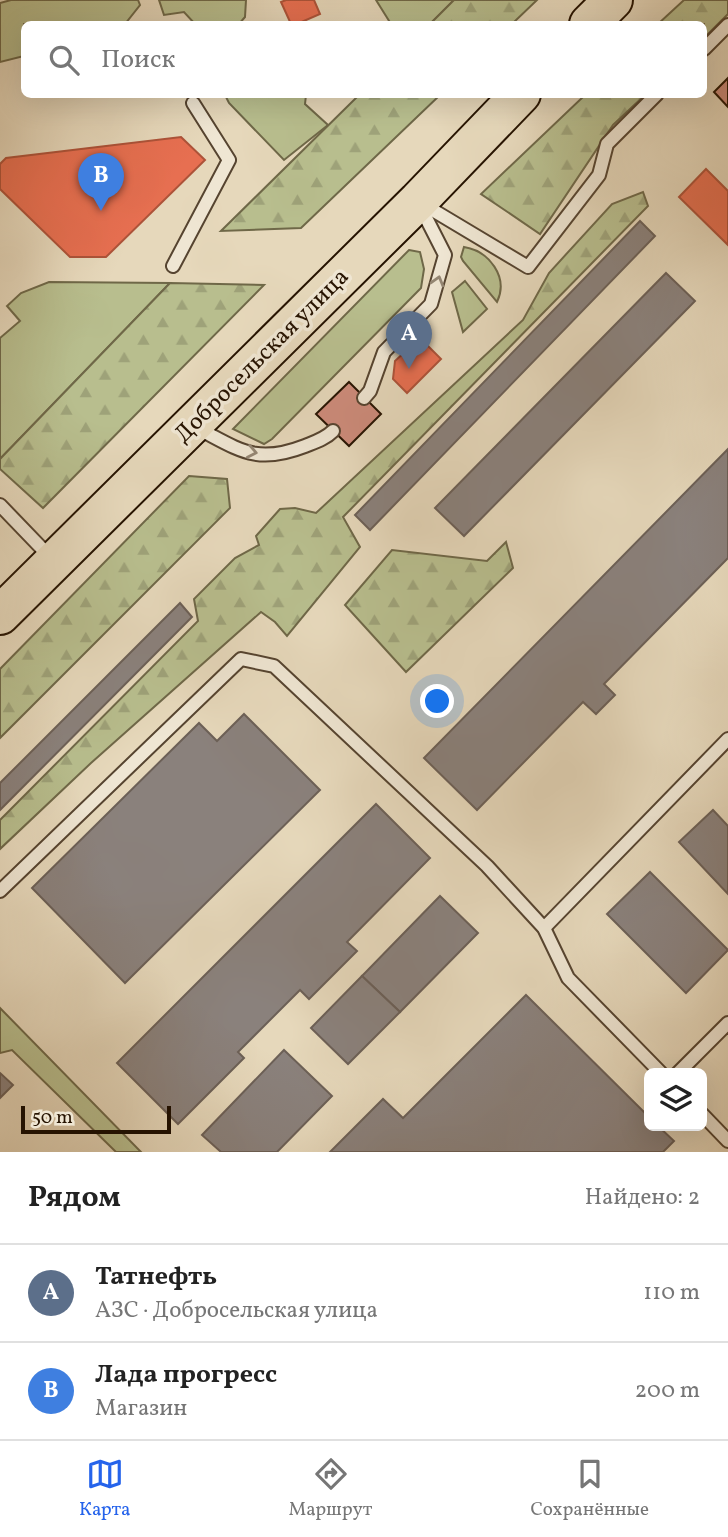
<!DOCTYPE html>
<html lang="ru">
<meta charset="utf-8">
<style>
body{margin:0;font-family:Vollkorn,serif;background:#f6f6f6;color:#222}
.controls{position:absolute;right:21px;bottom:21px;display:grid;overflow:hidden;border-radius:10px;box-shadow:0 7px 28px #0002}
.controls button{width:63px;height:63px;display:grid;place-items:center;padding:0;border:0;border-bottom:2px solid #e0e0e0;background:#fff;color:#222;font:35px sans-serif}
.scale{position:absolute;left:21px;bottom:18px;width:150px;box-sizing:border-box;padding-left:7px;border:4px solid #261301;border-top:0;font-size:19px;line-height:24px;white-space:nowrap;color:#261301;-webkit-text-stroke:5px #efe6d3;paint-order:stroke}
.you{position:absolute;left:438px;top:702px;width:24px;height:24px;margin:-18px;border:5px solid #fff;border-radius:50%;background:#1a73e8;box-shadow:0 0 0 10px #1a73e833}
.badge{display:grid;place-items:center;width:46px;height:46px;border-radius:50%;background:#2563eb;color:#fff;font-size:23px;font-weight:700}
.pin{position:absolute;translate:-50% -58px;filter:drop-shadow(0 2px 4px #0008)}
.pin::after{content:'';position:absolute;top:37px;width:24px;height:21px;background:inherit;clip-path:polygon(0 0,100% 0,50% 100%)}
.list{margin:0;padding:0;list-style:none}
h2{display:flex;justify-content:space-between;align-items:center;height:91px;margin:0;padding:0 28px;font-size:30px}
h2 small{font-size:23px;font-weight:400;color:#767676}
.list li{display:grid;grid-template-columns:46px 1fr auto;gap:21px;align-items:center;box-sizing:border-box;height:98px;padding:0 28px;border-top:2px solid #e0e0e0}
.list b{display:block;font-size:26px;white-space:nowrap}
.list p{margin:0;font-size:23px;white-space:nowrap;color:#767676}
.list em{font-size:23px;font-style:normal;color:#767676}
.icon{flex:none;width:38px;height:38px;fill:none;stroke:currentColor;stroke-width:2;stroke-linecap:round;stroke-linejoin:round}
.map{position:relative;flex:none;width:728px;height:1152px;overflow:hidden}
.search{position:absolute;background:#fff;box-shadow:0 7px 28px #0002;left:21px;right:21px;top:21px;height:77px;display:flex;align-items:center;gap:18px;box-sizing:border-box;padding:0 24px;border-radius:10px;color:#767676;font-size:26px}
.sheet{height:287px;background:#fff}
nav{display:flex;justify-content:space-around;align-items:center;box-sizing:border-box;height:98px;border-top:2px solid #e0e0e0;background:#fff;font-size:19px;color:#767676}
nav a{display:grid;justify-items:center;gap:4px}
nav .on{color:#2563eb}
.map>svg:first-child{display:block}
.green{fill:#b8be8e;stroke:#6f6848;stroke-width:2}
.forest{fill:url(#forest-firs);stroke:#6f6848;stroke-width:2}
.shops{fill:#e76f51;stroke:#ad5339;stroke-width:2}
.industry{fill:#8a817c;stroke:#6c6057;stroke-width:2}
.building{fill:#ce8c7c;stroke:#261301;stroke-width:2}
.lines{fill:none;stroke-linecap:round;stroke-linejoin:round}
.lane-casing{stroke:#564430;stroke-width:16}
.primary-casing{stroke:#261301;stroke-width:42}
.lane{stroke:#efe6d3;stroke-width:12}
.primary{stroke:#e6d8bb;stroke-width:38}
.oneway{stroke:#958774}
.labels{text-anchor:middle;stroke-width:7;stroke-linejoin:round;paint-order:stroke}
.street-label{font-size:24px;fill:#261301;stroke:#efe6d3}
</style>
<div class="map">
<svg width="728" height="1152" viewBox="0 0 728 1152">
<defs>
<pattern id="forest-firs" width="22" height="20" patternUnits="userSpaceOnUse" patternTransform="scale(1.75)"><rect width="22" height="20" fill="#b8be8e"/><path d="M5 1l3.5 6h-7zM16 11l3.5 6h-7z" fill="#9ea279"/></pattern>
</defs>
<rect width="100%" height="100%" fill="#e6d8bb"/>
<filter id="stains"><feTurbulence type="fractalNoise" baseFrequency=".00286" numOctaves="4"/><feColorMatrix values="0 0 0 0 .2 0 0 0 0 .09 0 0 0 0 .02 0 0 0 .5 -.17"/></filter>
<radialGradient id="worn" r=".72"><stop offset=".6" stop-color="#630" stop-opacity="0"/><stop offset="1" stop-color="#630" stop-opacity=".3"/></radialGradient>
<g class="green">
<polygon points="11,0 138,0 140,5 125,24 24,24 24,56 0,62 0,3"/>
<polygon points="159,0 246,0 245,17 239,24 195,24 184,12 164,15"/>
<polygon points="376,0 454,0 430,24 391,24"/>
<polygon points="225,95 306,95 305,104 328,125 284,160 229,103"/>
<path d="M464 247C489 251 509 277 497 302L463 261 461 257Z"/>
<polygon points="409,250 420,252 424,269 421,288 272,439 264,444 233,429"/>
<polygon points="465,281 487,309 463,332 452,292"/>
<polygon points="49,282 170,283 0,459 0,338 20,321 7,306 21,293"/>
<polygon points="0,1008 141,1152 116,1152 12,1050 0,1053"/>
</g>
<g class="forest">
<polygon points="454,0 537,0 512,24 430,24"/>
<polygon points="684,0 728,0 728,14 704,38 704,24 658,24"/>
<polygon points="359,95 440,95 301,228 221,231"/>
<polygon points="585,95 645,95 613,125 540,234 481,194"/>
<polygon points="643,192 648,206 343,517 360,547 287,636 275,622 261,612 91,763 0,849 0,820 198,621 194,599 235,558 259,545 256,536 280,509 295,508 316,513 523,320 549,273 612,204"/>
<polygon points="170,283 264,285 43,508 0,469 0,459"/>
<polygon points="189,476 227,479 230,508 0,738 0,669"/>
<polygon points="506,542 513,568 406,672 345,605 392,550 487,561"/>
</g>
<g class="shops">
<polygon points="286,0 314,0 320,14 297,24 291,24 281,2"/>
<polygon points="181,137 205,160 106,257 70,257 0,189 0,164 6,158"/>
<polygon points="706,169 728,191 728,245 679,197"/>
<polygon points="420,338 441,359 407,393 393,379 395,361"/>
</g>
<g class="industry">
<polygon points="640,221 655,236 370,530 355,515"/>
<polygon points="666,273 695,301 464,536 435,508"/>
<polygon points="728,449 728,558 604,684 615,695 596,714 583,702 477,810 424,758"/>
<polygon points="180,603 192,617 0,810 0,783"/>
<polygon points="244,714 320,790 125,983 32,888 199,723 217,741"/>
<polygon points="376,804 430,858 347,942 357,951 309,999 300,990 238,1052 244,1058 178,1124 117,1063"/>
<polygon points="713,810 728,826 728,894 679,842"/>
<polygon points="650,872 728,950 686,993 607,914"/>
<polygon points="440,896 478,933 400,1012 362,976"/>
<polygon points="362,976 400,1012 348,1064 311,1028"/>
<polygon points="526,995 649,1117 649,1126 658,1126 674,1141 663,1152 330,1152 383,1099 403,1118"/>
<polygon points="284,1050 332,1096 277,1152 221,1152 202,1135"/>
<polygon points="0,1073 13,1085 0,1098"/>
</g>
<g class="building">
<polygon points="728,78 728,107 714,92"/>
<polygon points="349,382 381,414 349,446 316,414"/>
</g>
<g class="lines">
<defs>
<g id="lane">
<polyline points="704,49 728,25"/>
<polyline points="421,203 528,267 599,175 607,144 657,94"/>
<polyline points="173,266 229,160 193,103"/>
<polyline points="364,398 370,391 384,352 431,304 445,255 419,204"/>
<path d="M197 428C240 450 256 465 305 446 315 442 325 439 333 431"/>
<polyline points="0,505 51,558"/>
<polyline points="0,891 241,659 274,666 487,866 544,928 568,978 661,1073"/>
<polyline points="544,928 728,739"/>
<polyline points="678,1073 728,1023"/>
<polyline points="702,1114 728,1141"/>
</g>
<g id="primary">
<polyline points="589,24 613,0"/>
<polyline points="0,615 418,201 521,94"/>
</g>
</defs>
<use href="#lane" class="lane-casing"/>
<use href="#primary" class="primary-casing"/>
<use href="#lane" class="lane"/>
<use href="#primary" class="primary"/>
</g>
<defs><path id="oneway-chevron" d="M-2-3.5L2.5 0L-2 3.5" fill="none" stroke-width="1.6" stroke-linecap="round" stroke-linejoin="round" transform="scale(1.75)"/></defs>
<g class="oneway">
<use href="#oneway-chevron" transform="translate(438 281) rotate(-74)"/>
<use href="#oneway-chevron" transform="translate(252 452) rotate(11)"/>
</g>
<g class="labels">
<g class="street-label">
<text transform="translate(261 355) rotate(-45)" y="8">Добросельская улица</text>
</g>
</g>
<rect width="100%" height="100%" filter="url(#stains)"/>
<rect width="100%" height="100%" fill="url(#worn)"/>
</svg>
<div class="controls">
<button><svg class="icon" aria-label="layers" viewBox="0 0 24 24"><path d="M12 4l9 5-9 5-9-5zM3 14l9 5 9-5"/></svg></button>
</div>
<div class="scale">50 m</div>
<div class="you"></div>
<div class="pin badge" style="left:409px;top:369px;background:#5c6f8a">A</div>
<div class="pin badge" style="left:101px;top:211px;background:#3f7fe0">B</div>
<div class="search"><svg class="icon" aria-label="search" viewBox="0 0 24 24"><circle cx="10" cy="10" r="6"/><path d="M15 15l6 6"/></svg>Поиск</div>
</div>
<section class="sheet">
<h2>Рядом<small>Найдено: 2</small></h2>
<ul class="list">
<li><span class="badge" style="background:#5c6f8a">A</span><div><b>Татнефть</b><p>АЗС · Добросельская улица</p></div><em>110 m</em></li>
<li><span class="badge" style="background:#3f7fe0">B</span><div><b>Лада прогресс</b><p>Магазин</p></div><em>200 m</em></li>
</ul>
</section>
<nav>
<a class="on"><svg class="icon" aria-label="map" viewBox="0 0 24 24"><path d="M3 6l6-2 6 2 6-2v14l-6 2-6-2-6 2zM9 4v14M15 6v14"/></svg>Карта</a>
<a><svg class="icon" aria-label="directions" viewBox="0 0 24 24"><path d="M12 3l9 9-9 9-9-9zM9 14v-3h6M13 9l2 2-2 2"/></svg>Маршрут</a>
<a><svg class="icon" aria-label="saved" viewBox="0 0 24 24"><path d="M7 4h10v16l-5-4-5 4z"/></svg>Сохранённые</a>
</nav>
